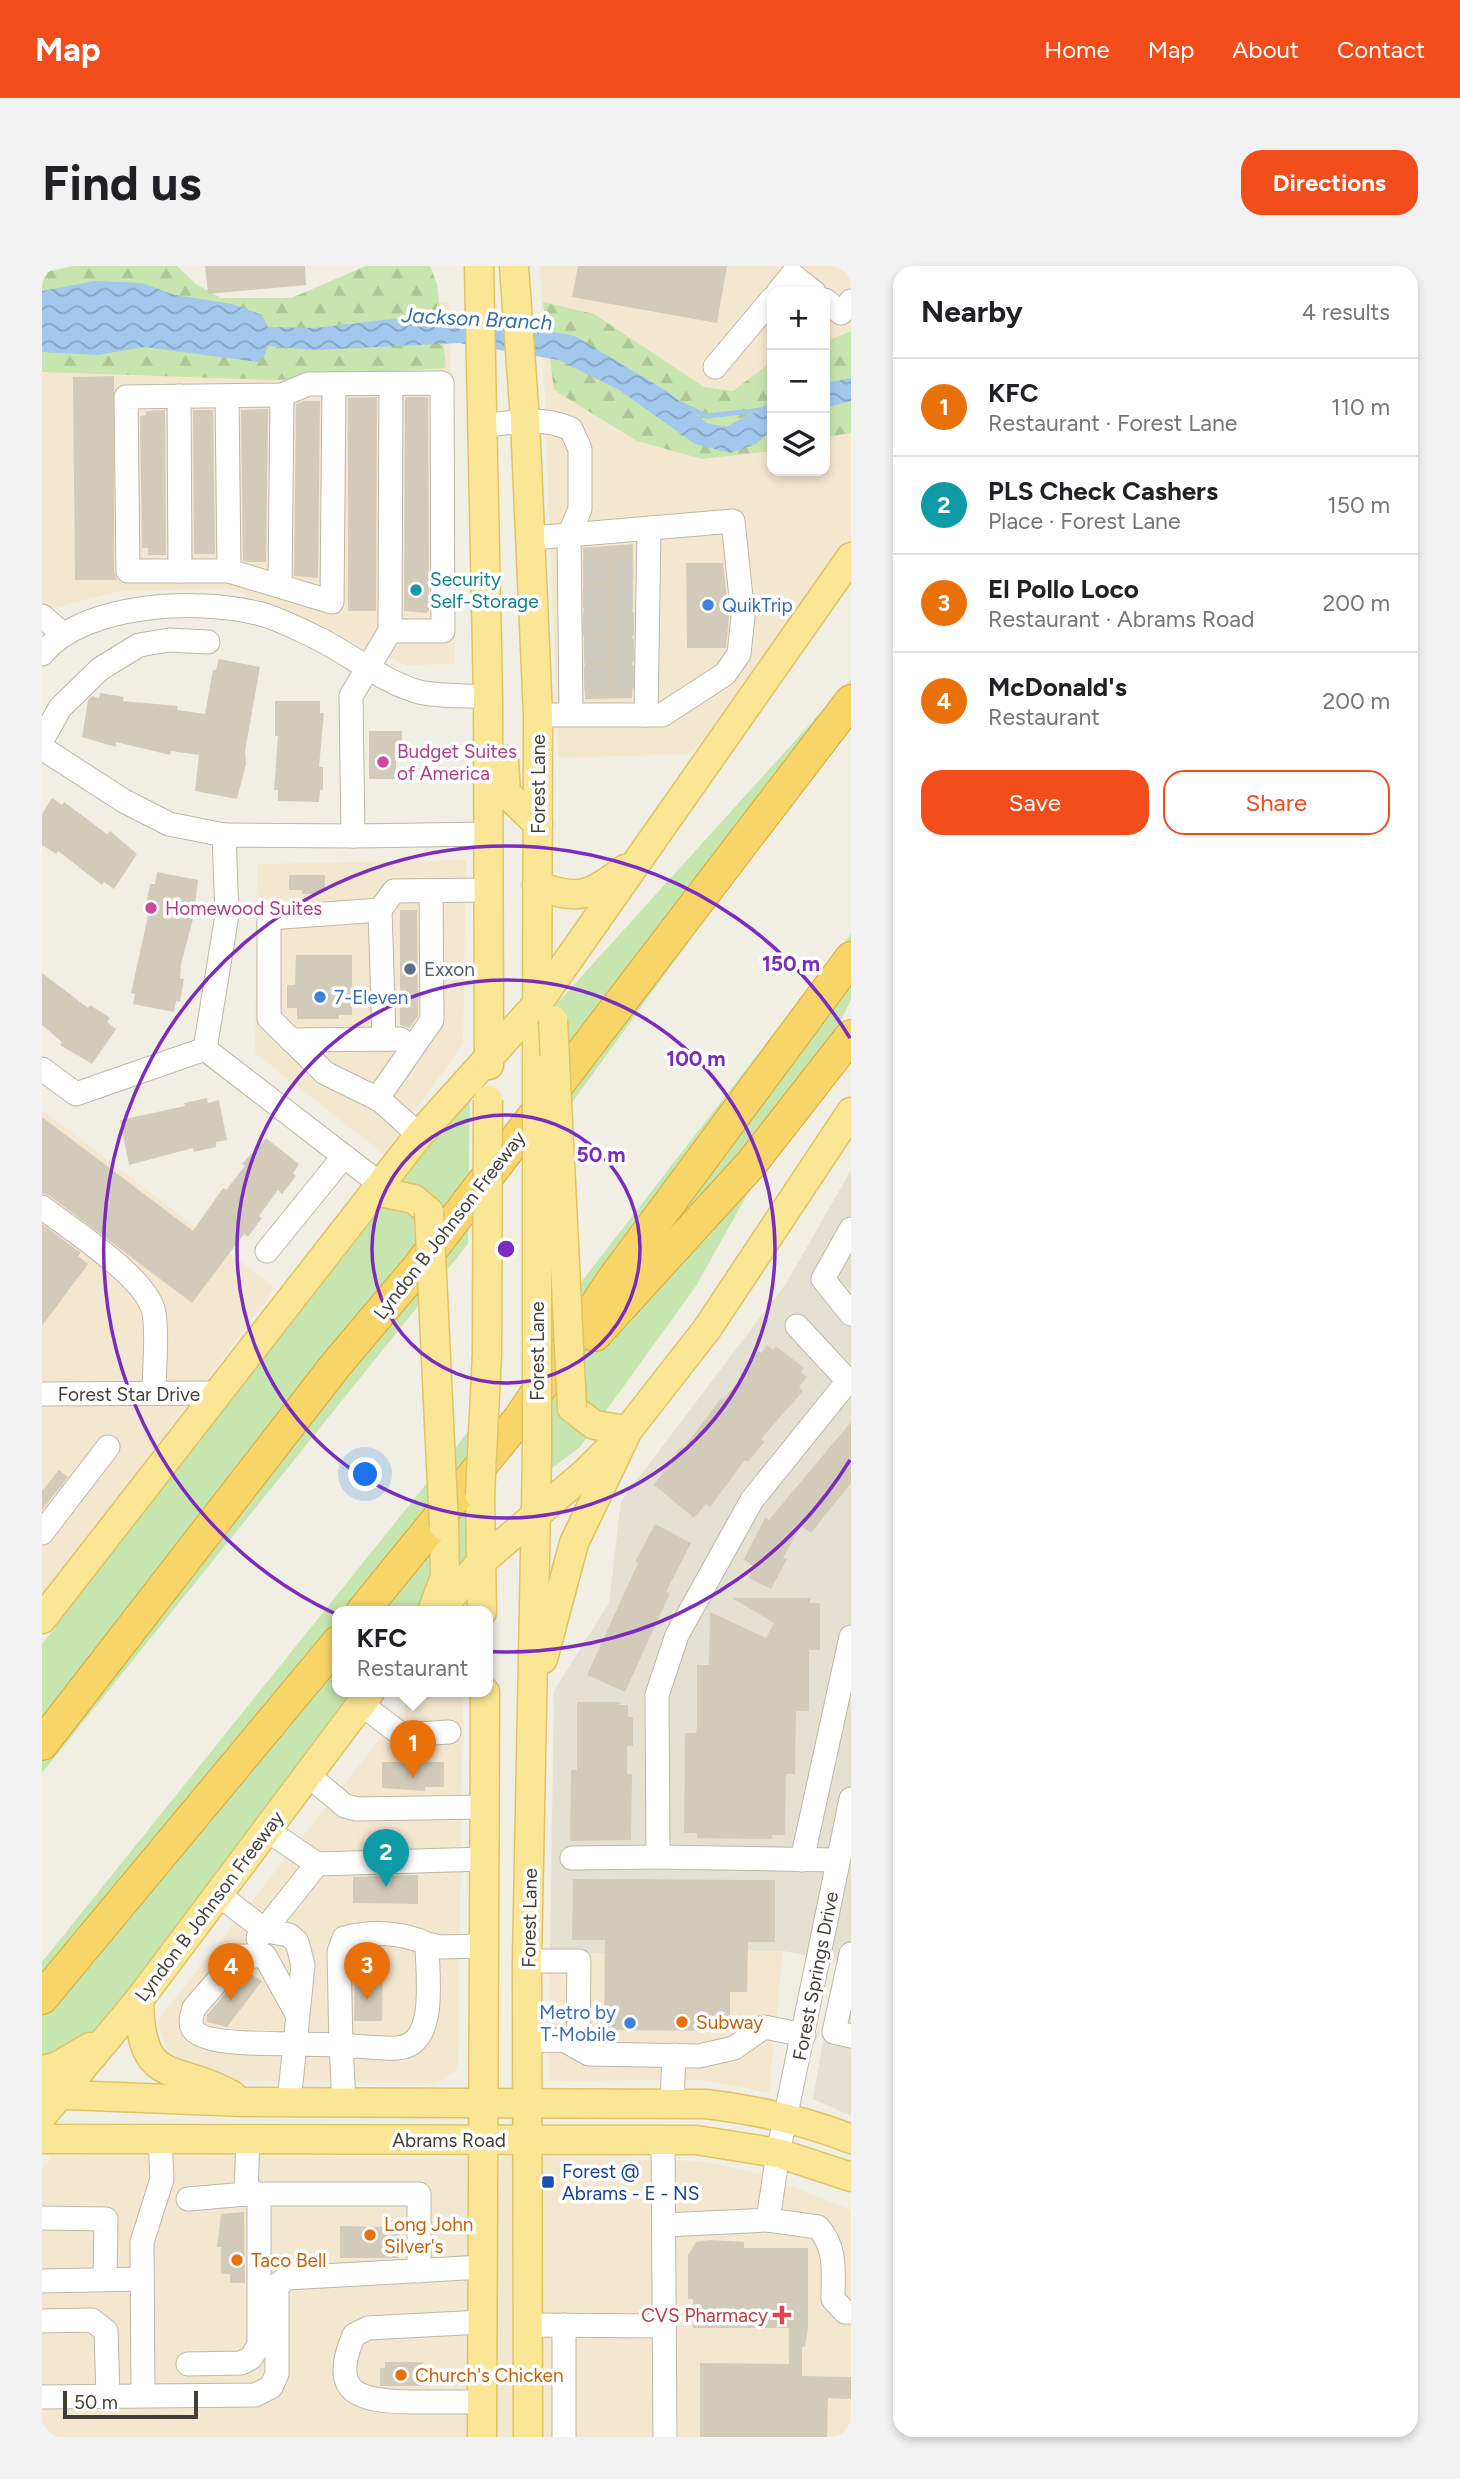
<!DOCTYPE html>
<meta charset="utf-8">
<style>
body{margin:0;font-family:Figtree,sans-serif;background:#f2f2f2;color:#202124}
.controls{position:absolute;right:21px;top:21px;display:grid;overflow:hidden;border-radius:14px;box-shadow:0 4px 10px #0003}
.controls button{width:63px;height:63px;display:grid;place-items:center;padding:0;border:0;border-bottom:2px solid #e0e0e0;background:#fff;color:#202124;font:35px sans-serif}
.scale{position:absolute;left:21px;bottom:18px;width:135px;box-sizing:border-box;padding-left:7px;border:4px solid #433f34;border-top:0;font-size:19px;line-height:24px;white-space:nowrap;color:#433f34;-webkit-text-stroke:5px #fff;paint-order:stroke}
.you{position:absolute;left:324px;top:1209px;width:24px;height:24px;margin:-18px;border:5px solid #fff;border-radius:50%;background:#1a73e8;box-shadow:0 0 0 10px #1a73e833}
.badge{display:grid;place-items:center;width:46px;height:46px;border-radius:50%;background:#f24d1b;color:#fff;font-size:23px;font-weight:700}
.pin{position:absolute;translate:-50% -58px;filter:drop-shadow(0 2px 4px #0008)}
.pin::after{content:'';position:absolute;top:37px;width:24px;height:21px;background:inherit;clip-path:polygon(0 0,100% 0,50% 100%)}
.popup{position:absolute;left:290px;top:1340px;width:161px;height:91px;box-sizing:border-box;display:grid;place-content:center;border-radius:14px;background:#fff;filter:drop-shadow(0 2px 5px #0005);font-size:23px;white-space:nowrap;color:#757577}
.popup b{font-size:26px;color:#202124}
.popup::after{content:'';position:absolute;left:50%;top:100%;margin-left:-14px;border:14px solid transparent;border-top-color:#fff}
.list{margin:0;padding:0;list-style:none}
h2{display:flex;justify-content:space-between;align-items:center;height:91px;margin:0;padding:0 28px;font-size:30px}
h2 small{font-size:23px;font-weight:400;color:#757577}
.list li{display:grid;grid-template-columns:46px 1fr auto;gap:21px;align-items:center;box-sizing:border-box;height:98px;padding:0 28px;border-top:2px solid #e0e0e0}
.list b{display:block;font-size:26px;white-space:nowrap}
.list p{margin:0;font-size:23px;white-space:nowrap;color:#757577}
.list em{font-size:23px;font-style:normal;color:#757577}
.actions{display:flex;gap:14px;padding:21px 28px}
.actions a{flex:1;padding:16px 0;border:2px solid #f24d1b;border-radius:21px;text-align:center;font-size:24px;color:#f24d1b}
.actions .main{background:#f24d1b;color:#fff}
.icon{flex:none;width:38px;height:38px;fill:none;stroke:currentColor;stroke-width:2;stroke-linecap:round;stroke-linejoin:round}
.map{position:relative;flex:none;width:809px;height:2171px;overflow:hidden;border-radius:21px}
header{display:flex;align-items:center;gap:42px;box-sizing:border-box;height:98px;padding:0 35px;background:#f24d1b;color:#fff}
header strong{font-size:33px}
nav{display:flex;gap:38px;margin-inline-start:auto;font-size:24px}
.intro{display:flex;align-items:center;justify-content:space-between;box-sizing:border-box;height:168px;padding:0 42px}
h1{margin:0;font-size:49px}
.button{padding:18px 32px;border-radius:21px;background:#f24d1b;color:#fff;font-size:24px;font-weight:700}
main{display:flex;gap:42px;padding:0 42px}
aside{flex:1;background:#fff;border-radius:21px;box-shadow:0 4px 10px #0003}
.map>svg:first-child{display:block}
.residential{fill:#e5e1d2}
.commercial{fill:#f3e7cf;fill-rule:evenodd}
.green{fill:#c7e5ae}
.forest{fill:url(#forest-firs)}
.water{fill:url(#water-waves)}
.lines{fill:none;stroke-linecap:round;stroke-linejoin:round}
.stream{stroke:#a2c8ed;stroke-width:5}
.building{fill:#d3cbba}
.minor-tunnel{stroke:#ceccc1;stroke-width:23;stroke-dasharray:23 11;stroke-linecap:butt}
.minor-casing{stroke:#bcb7a7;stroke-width:25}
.major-casing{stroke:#dfc465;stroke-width:31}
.highway-casing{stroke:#d7aa39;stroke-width:34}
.minor{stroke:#fff;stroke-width:23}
.major{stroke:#fae694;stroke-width:28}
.highway{stroke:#f8d568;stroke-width:32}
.major-bridge-casing{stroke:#dfc465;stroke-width:31;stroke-linecap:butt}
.major-bridge{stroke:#fae694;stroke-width:28}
.ring{fill:none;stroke:#7b2cbf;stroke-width:3.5}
.culture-dot{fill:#0f9aa8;stroke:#fff;stroke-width:2.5}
.shop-dot{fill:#3f7fe0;stroke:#fff;stroke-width:2.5}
.hotel-dot{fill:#d1479c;stroke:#fff;stroke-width:2.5}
.service-dot{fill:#5c6f8a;stroke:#fff;stroke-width:2.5}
.food-dot{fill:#e8710a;stroke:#fff;stroke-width:2.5}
.transit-dot{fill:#1a4fb4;stroke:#fff;stroke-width:2.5}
.health-dot{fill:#e0444e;stroke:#fff;stroke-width:2.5}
.labels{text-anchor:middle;stroke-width:7;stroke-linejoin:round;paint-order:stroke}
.culture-label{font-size:19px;fill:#0d838f;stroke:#fff;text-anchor:start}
.shop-label{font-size:19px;fill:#366cbe;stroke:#fff;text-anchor:start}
.hotel-label{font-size:19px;fill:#b23c85;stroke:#fff;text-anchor:start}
.street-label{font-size:19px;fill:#433f34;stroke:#fff}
.service-label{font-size:19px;fill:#4e5e75;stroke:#fff;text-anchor:start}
.food-label{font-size:19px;fill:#c56008;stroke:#fff;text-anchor:start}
.transit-label{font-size:19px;fill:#164399;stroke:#fff;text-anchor:start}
.health-label{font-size:19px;fill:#be3a42;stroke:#fff;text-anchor:end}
.water-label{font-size:21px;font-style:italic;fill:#326eab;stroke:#fff}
.centre{fill:#7b2cbf;stroke:#fff;stroke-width:3.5}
.ring-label{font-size:21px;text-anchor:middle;font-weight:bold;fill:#7b2cbf;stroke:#fff;stroke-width:7;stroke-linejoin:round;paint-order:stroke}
</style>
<header>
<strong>Map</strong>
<nav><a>Home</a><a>Map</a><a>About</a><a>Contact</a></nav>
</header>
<div class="intro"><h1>Find us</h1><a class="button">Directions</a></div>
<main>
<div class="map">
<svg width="809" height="2171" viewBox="0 0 809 2171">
<defs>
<pattern id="forest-firs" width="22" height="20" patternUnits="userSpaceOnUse" patternTransform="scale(1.75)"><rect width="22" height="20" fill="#c7e5ae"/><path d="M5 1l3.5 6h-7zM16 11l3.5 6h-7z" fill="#acc696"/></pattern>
<pattern id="water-waves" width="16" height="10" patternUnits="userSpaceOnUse" patternTransform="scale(1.75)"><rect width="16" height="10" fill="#a2c8ed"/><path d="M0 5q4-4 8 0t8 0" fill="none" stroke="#86a4c1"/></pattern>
</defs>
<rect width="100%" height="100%" fill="#f1efe4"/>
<polygon class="residential" points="809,904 809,1850 771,1833 795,1695 741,1685 508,1688 512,1425 567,1337 579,1235 745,1016"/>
<g class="commercial">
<path d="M498 0H809V299L648 488 516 492ZM730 26H783V205H730Z"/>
<polygon points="407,36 413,398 364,399 189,323 77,325 8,343 0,354 0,54"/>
<polygon points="424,594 421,778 342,888 213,787 215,598"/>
<polygon points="0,844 233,1022 0,1335"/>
<polygon points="375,1426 421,1426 416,1803 394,1817 136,1814 115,1755"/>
<polygon points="741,1685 727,1827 661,1814 507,1815 508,1688"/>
<polygon points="10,1890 507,1891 658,1895 719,1908 809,1944 809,2171 0,2171 0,1902"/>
</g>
<g class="green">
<polygon points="809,413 809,451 503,874 500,754"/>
<polygon points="809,668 809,734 753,843 654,1020 538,1181 505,1206 502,1064"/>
<polygon points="428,821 426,978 0,1507 0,1378"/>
<polygon points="426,1166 429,1300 394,1346 296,1346 296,1426 328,1426 4,1825 0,1825 0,1696"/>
</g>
<g class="forest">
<polygon points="31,0 135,0 154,18 179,32 249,32 324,0 388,0 395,18 404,102 235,114 0,106 0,7"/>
<polygon points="501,36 552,48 662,121 691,125 730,95 730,185 660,193 595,175 512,124"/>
<polygon points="809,65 809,167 783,171 783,76"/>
</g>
<g class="water">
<polygon points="53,15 100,17 133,29 190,38 220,49 226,61 273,62 350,53 448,54 533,70 626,126 665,157 684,161 730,136 730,163 714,178 688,187 653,178 577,124 517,94 417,77 273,84 226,80 222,91 215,96 103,81 55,89 0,86 0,25"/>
<polygon points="809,112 809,135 783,142 783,117"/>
</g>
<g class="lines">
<polyline class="stream" points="639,138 664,150 730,143"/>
</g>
<g class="building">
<polygon points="163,0 263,0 264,19 166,28"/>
<polygon points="536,0 685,0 675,57 530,31"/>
<polygon points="72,110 72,305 75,314 33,314 31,111"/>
<polygon points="335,131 334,345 306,345 306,132"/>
<polygon points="363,131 386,131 387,345 384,347 362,345"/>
<polygon points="262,135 278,135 276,312 252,310 254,138"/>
<polygon points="226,143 224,296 207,296 201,295 199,144"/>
<polygon points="123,144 124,289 106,289 106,282 100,282 98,150 104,149 104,145"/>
<polygon points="151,144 171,144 173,288 152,288"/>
<polygon points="591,278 590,432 543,433 541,282"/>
<polygon points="644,297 681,297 687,350 684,382 645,382"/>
<polygon points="177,393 218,401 203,485 204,498 195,533 153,525 157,489 129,485 128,489 74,476 74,481 40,471 46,434 50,430 57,432 58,427 82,431 81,435 136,440 135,444 163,448 171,404 174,404"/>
<polygon points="233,435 278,435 278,447 282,447 277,501 281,501 281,524 278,524 277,536 236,535 236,524 232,524 236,470 233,470"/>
<polygon points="327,465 360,465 360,479 354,479 354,513 327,513"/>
<polygon points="10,532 20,539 22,536 65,568 68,565 95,588 72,623 62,616 60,619 16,585 14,588 0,579 0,548"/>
<polygon points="115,606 156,614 152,649 139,698 138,712 142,713 138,736 134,735 132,746 91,738 93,728 89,727 108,641 104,640 108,618 113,618"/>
<polygon points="247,609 283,609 283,624 279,624 279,628 260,628 260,624 247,624"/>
<polygon points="358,644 375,644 376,750 367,762 358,759"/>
<polygon points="254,689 310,689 310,749 297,749 297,753 255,753 255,742 245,742 245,719 253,719"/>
<polygon points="0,707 46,742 48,739 68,752 65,756 74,763 50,798 18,779 20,776 0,759"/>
<polygon points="165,832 166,837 177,834 185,874 174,876 174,881 152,886 151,882 87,899 78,854 143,840 142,837"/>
<polygon points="0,851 151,965 181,922 184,924 203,900 200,898 224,872 257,898 251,907 254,910 240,928 236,924 217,950 220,952 206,971 202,968 150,1037 8,930 0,927"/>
<polygon points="0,958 39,987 36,990 46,998 0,1060"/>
<polygon points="725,1079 731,1084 734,1080 762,1102 759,1106 765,1111 757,1121 761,1125 719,1173 722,1176 706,1196 703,1194 668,1241 664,1238 652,1252 612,1219 640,1180 642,1182 679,1132 681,1134 701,1110 698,1108 716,1085 719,1087"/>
<polygon points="809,1156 809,1217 769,1267 759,1259 741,1292 745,1293 729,1323 707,1312 713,1302 702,1293 723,1252 727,1254"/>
<polygon points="17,1204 26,1211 0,1244 0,1225"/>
<polygon points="613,1258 649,1277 624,1326 628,1327 583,1426 545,1409 596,1297 593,1296"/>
<polygon points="690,1332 768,1332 768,1337 778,1337 778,1384 767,1384 767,1445 754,1445 753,1508 744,1508 743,1569 730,1569 730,1573 655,1572 655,1567 642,1567 643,1467 654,1467 655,1461 655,1399 667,1399 668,1346 724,1372 732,1357"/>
<polygon points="535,1436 578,1436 577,1439 586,1439 586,1451 591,1451 591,1480 585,1480 585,1508 590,1508 589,1574 528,1575 529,1504 535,1504"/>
<polygon points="340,1496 402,1496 402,1521 383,1521 383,1525 340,1522"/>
<polygon points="376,1609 376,1638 311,1637 311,1611"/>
<polygon points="531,1613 733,1614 733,1676 706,1676 705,1726 688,1726 688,1765 562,1764 563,1674 530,1674"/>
<polygon points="313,1684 341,1684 340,1755 312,1755"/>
<polygon points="203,1704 220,1715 185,1761 165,1756 165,1749"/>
<polygon points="202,1946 203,2017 188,2017 188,2008 179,2008 179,1981 175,1981 179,1948"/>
<polygon points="298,1960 358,1961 357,1992 298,1992"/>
<polygon points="668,1974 702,1976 702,1982 766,1982 766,2061 763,2081 760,2081 760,2110 809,2111 809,2133 786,2132 785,2171 658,2171 658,2097 747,2098 747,2062 651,2062 651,2033 646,2033 646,1989 654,1976"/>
<polygon points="343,2096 381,2096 381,2120 338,2120 338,2102 343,2102"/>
</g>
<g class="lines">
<g class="minor-tunnel">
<polyline points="541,305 591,304"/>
<polyline points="541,331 591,331"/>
<polyline points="541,358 592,358"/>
<polyline points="542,385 592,384"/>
<polyline points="542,412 592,411"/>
</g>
<defs>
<g id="minor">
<polyline points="736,26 750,9 772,26"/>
<polyline points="783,34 799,47 809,35"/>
<polyline points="673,101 730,33"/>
<polyline points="292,118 290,336 187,305 86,305 84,131 240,129 266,118 400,117 401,365 348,365"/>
<polyline points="349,118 348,365 309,430 311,570 447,568"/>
<polyline points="137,130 138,305"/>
<polyline points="185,130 187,305"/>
<path d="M441 160C472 156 500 150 529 163L538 183V243L527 269 487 272"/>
<polyline points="238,320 240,129"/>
<polyline points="0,350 20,367"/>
<path d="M0 388C42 337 154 332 215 347 233 351 252 361 269 369 305 385 338 415 377 426 398 431 424 429 446 431"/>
<polyline points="496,449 524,449 529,445 527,269 691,255 701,350 697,388 683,408 620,449 524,449"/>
<polyline points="604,449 607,262"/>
<polyline points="0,474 18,442 58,403 97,379 127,374 166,376"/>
<polyline points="0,482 82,535 127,558 182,569"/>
<polyline points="311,570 182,569 185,649 163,783 338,918"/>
<polyline points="338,644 342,773"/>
<polyline points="249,774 358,773"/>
<polyline points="0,803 34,828 163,783"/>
<polyline points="335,833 390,754 389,625"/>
<polyline points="377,869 338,834 283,807 227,752 227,652 338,644 352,625 446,624"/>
<path d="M0 941C28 963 106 1012 112 1047 116 1072 112 1102 112 1127"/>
<polyline points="809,963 781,1013 809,1048"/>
<polyline points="225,985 302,890"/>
<polyline points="755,1060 806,1115"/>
<polyline points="0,1128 174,1127"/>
<polyline points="0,1267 66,1181"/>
<polyline points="319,1438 360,1469 407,1466"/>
<polyline points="267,1510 303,1540 315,1543 443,1541"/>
<polyline points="225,1564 275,1598 442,1593"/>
<polyline points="616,1591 796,1594"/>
<polyline points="530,1592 616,1591 615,1429 635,1369 710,1234 806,1115 809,1117"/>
<polyline points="760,1594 809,1371"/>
<path d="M177 1629 224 1665 247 1669 255 1676 261 1699 253 1778C234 1777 161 1780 151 1763 147 1756 150 1749 152 1742L197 1690H223L256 1750"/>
<polyline points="216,1672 275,1598"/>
<polyline points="809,1688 792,1766 809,1770"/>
<polyline points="485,1695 537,1695 536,1781"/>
<polyline points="485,1775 522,1774 547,1788 657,1790 692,1782 722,1761 762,1769"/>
<path d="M247 1836 253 1778 299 1779 297 1686 302 1672C328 1665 362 1666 385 1678"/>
<path d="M302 1836 299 1779C317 1780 337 1783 355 1782 397 1779 385 1709 385 1678L399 1681 441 1680"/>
<polyline points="630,1837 632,1789"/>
<polyline points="621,1873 623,2171"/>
<polyline points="204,1928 377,1928 377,2005"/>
<polyline points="146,1933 204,1928 206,1872"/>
<polyline points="0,1952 64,1953 63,2013"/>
<path d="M726 1954 776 1961C795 1982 791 2006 791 2033L803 2046H809"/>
<polyline points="622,1959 726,1954 736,1887 809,1533"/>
<polyline points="0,2015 100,2013"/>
<polyline points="0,2055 50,2054 64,2065 66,2130"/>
<polyline points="486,2059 622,2060"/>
<polyline points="522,2059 522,2171"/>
<polyline points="146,2098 199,2097 209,2092 217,2079 217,1928"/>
<polyline points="101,2129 100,1976 120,1913 118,1872"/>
<polyline points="0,2131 213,2129 229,2121 235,2108 235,2019 245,2012 441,2001"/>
<path d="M440 2136C416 2136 393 2136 369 2136 318 2135 286 2129 312 2069L326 2062 440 2056"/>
</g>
<g id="major">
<polyline points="437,0 446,431 447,799"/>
<polyline points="472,0 483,154 496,449 495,804"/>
<polyline points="462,494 464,527 496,558"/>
<path d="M495 619C536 636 550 629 583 603"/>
<polyline points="333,925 372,933 387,946"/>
<polyline points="438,1229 440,1346"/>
<polyline points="391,1343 403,1311 402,1260"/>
<polyline points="396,1346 439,1296 543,1207 586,1164 665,1063 809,846"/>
<polyline points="0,1353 377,869 496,737 809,291"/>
<polyline points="501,1393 532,1277 586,1164 552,1159 530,1142"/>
<path d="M97 1734C99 1823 131 1796 190 1829"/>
<polyline points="0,1804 14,1801 48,1781"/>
<path d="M0 1828 202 1836 664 1838C714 1844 762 1854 809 1873"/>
<polyline points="0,1850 97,1734 328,1426"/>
<polyline points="0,1873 654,1874 736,1887 809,1911"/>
<polyline points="440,2171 443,1426"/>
<polyline points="486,2171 485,1695 495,1189"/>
</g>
<g id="highway">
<polyline points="553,1069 709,898 809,770"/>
<polyline points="320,1346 477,1153 572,1012 809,692"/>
<polyline points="0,1478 293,1100 374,1004 809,435"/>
<polyline points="0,1732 296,1376"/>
</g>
</defs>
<use href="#minor" class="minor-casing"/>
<use href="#major" class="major-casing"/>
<use href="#highway" class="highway-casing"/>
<use href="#minor" class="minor"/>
<use href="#major" class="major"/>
<use href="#highway" class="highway"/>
<defs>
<g id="major-bridge">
<polyline points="511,754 530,1142"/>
<polyline points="387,946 402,1260"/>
<polyline points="495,1189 495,804"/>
<polyline points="438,1229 445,1088 446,834"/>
</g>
</defs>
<use href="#major-bridge" class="major-bridge-casing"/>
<use href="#major-bridge" class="major-bridge"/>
</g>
<g class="ring">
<circle cx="464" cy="983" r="134"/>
<circle cx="464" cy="983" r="269"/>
<path d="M808 1194A403 403 0 1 1 808 772"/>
</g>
<circle class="culture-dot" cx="374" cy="324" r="7"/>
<g class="shop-dot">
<circle cx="666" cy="339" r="7"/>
<circle cx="278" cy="731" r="7"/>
<circle cx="588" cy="1757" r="7"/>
</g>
<g class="hotel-dot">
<circle cx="341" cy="496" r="7"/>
<circle cx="109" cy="642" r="7"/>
</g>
<circle class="service-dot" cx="368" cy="703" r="7"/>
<g class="food-dot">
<circle cx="640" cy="1756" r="7"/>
<circle cx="328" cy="1969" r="7"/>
<circle cx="195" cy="1994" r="7"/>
<circle cx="359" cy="2109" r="7"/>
</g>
<rect class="transit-dot" x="499" y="1909" width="14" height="14" rx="3.5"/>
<path class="health-dot" d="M736.5 2038.5h7v7h7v7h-7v7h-7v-7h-7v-7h7z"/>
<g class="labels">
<g class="culture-label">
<text x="388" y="320">Security<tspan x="388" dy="22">Self-Storage</tspan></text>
</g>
<g class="shop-label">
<text x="680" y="346">QuikTrip</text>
<text x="292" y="738">7-Eleven</text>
<text x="574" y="1753" text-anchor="end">Metro by<tspan x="574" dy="22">T-Mobile</tspan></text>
</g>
<g class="hotel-label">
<text x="355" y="492">Budget Suites<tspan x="355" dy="22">of America</tspan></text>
<text x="123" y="649">Homewood Suites</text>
</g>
<g class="street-label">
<text transform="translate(496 518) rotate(-90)" y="7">Forest Lane</text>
<text transform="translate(407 959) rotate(-52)" y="7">Lyndon B Johnson Freeway</text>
<text transform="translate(495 1085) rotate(-90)" y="7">Forest Lane</text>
<text x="87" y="1135">Forest Star Drive</text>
<text transform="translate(167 1640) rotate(-53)" y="7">Lyndon B Johnson Freeway</text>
<text transform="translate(487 1652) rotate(-89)" y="7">Forest Lane</text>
<text transform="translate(773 1710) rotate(-79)" y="7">Forest Springs Drive</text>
<text x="407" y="1881">Abrams Road</text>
</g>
<g class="service-label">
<text x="382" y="710">Exxon</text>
</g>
<g class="food-label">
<text x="654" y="1763">Subway</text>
<text x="342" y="1965">Long John<tspan x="342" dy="22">Silver's</tspan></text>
<text x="209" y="2001">Taco Bell</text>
<text x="373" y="2116">Church's Chicken</text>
</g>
<g class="transit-label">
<text x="520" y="1912">Forest @<tspan x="520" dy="22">Abrams - E - NS</tspan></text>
</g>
<g class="health-label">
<text x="726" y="2056">CVS Pharmacy</text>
</g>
<g class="water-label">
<text transform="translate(435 53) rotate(3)" y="7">Jackson Branch</text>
</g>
</g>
<circle cx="464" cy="983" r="10" class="centre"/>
<g class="ring-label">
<text x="749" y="705">150 m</text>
<text x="654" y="800">100 m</text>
<text x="559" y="896">50 m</text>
</g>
</svg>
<div class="controls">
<button>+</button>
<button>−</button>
<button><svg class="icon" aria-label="layers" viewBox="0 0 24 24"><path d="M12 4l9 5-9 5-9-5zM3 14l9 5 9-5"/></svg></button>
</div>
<div class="scale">50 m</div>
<div class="you"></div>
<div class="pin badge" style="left:371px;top:1512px;background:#e8710a">1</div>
<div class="popup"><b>KFC</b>Restaurant</div>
<div class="pin badge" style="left:344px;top:1621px;background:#0f9aa8">2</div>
<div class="pin badge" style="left:325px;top:1734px;background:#e8710a">3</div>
<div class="pin badge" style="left:189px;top:1735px;background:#e8710a">4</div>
</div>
<aside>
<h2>Nearby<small>4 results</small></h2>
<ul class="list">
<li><span class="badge" style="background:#e8710a">1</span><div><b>KFC</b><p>Restaurant · Forest Lane</p></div><em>110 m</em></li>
<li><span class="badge" style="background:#0f9aa8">2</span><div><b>PLS Check Cashers</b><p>Place · Forest Lane</p></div><em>150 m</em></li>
<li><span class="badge" style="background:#e8710a">3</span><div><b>El Pollo Loco</b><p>Restaurant · Abrams Road</p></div><em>200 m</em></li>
<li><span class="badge" style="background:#e8710a">4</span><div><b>McDonald's</b><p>Restaurant</p></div><em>200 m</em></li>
</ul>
<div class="actions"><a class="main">Save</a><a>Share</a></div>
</aside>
</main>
